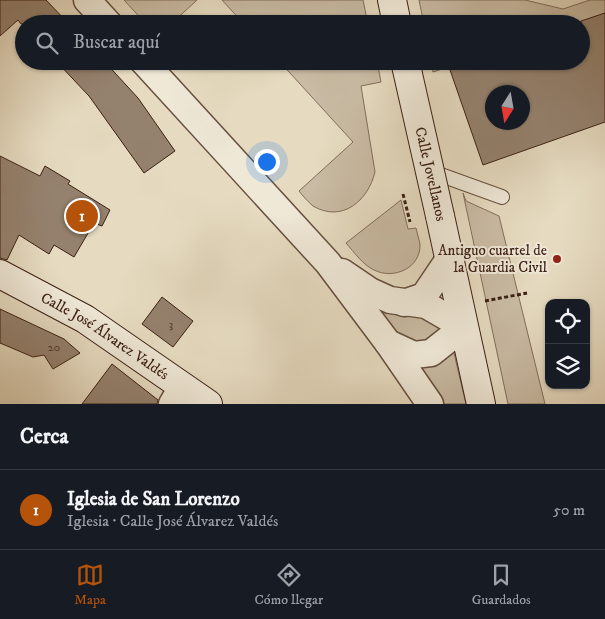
<!DOCTYPE html>
<html lang="es">
<meta charset="utf-8">
<style>
body{margin:0;font-family:"IM FELL DW Pica",serif;background:#242831;color:#f1f3f6}
.controls{position:absolute;right:15px;bottom:15px;display:grid;overflow:hidden;border-radius:10px;box-shadow:0 1px 4px #0004}
.controls button{width:45px;height:45px;display:grid;place-items:center;padding:0;border:0;border-bottom:1px solid #363941;background:#171b24;color:#f1f3f6;font:25px sans-serif}
.compass{position:absolute;left:485px;top:85px;width:45px;height:45px;border-radius:50%;background:#171b24;box-shadow:0 1px 4px #0004;rotate:191deg}
.you{position:absolute;left:266px;top:161px;width:18px;height:18px;margin:-12px;border:4px solid #fff;border-radius:50%;background:#1a73e8;box-shadow:0 0 0 8px #1a73e833}
.badge{display:grid;place-items:center;width:32px;height:32px;border-radius:50%;background:#b45309;color:#fff;font-size:16px;font-weight:700}
.pin{position:absolute;translate:-50% -50%;border:2px solid #fff;box-shadow:0 1px 5px #0006}
.list{margin:0;padding:0;list-style:none}
h2{display:flex;justify-content:space-between;align-items:center;height:65px;margin:0;padding:0 20px;font-size:21px}
h2 small{font-size:16px;font-weight:400;color:#9ea1a6}
.list li{display:grid;grid-template-columns:32px 1fr auto;gap:15px;align-items:center;box-sizing:border-box;height:80px;padding:0 20px;border-top:1px solid #363941}
.list b{display:block;font-size:19px;white-space:nowrap}
.list p{margin:0;font-size:16px;white-space:nowrap;color:#9ea1a6}
.list em{font-size:16px;font-style:normal;color:#9ea1a6}
.icon{flex:none;width:28px;height:28px;fill:none;stroke:currentColor;stroke-width:2;stroke-linecap:round;stroke-linejoin:round}
.map{position:relative;flex:none;width:605px;height:404px;overflow:hidden}
.search{position:absolute;background:#171b24;box-shadow:0 1px 4px #0004;left:15px;right:15px;top:15px;height:55px;display:flex;align-items:center;gap:12px;box-sizing:border-box;padding:0 18px;border-radius:28px;color:#9ea1a6;font-size:19px}
.sheet{height:145px;background:#171b24}
nav{display:flex;justify-content:space-around;align-items:center;box-sizing:border-box;height:70px;border-top:1px solid #363941;background:#171b24;font-size:14px;color:#9ea1a6}
nav a{display:grid;justify-items:center;gap:2px}
nav .on{color:#b45309}
.map>svg:first-child{display:block}
.green{fill:#c9bba4;stroke:#826e5c}
.building{fill:#94816e;stroke:#3c2014;fill-rule:evenodd}
.lines{fill:none;stroke-linecap:round;stroke-linejoin:round}
.lane-casing{stroke:#664f3f;stroke-width:16}
.street-casing{stroke:#664f3f;stroke-width:29}
.secondary-casing{stroke:#3c2014;stroke-width:30}
.path{stroke:#3c2014;stroke-width:3;stroke-dasharray:4 2.5;stroke-linecap:butt}
.lane{stroke:#efe8d7;stroke-width:14}
.street{stroke:#efe8d7;stroke-width:26}
.secondary{stroke:#efe8d7;stroke-width:28}
.secondary-bridge-casing{stroke:#3c2014;stroke-width:30;stroke-linecap:butt}
.secondary-bridge{stroke:#efe8d7;stroke-width:28}
.poi-dot{fill:#8f2418;stroke:#efe8d7;stroke-width:2}
.labels{text-anchor:middle;stroke-width:4;stroke-linejoin:round;paint-order:stroke}
.number-label{font-size:12px;fill:#52382a}
.street-label{font-size:15px;fill:#3c2014;stroke:#efe8d7}
.poi-label{font-size:15px;fill:#3c2014;stroke:#efe8d7;text-anchor:end}
</style>
<div class="map">
<svg width="605" height="404" viewBox="0 0 605 404">
<rect width="100%" height="100%" fill="#e6dbc1"/>
<filter id="stains"><feTurbulence type="fractalNoise" baseFrequency=".004" numOctaves="4"/><feColorMatrix values="0 0 0 0 .2 0 0 0 0 .09 0 0 0 0 .02 0 0 0 .5 -.17"/></filter>
<radialGradient id="worn" r=".72"><stop offset=".6" stop-color="#630" stop-opacity="0"/><stop offset="1" stop-color="#630" stop-opacity=".3"/></radialGradient>
<g class="green">
<polygon points="124,0 197,0 171,24 146,24"/>
<polygon points="222,0 363,0 368,24 244,24"/>
<polygon points="419,0 525,0 563,9 590,0 605,0 605,13 574,24 424,24"/>
<path d="M279 61H377L381 82 361 86 375 172C368 201 342 223 313 206 308 202 303 196 299 191L353 142Z"/>
<polygon points="431,61 466,61 433,72"/>
<polygon points="463,193 466,201 499,216 545,404 508,404"/>
<path d="M401 200 408 229 416 228C417 233 419 239 420 244 421 268 394 280 374 270 363 265 354 252 346 243Z"/>
<polygon points="361,293 428,317 442,330 420,345 398,338"/>
<polygon points="453,349 466,404 439,404 411,361"/>
</g>
<g class="building">
<polygon points="0,0 46,0 69,24 21,24 18,20 0,36"/>
<path d="M605 13V122L483 165 449 67 466 61H581V21ZM492 92H522V122H492Z"/>
<polygon points="56,61 104,61 138,98 175,151 144,173 89,96"/>
<polygon points="0,156 40,176 45,166 70,181 68,184 110,210 102,226 94,223 74,257 54,245 49,254 19,235 7,260 0,258"/>
<polygon points="162,297 193,321 173,347 142,324"/>
<polygon points="0,309 64,339 80,353 53,369 44,355 33,357 0,343"/>
<polygon points="112,364 158,400 157,404 82,404"/>
</g>
<g class="lines">
<defs>
<polyline id="lane" points="427,170 502,197"/>
<g id="street">
<polyline points="87,0 109,24"/>
<polyline points="143,61 328,263 388,343 430,404"/>
<polyline points="342,272 370,291 390,300 426,305 464,327 431,353 414,355 388,343"/>
<polyline points="404,303 424,296 449,259"/>
<polyline points="172,404 182,387"/>
</g>
<g id="secondary">
<polyline points="392,0 397,24"/>
<polyline points="440,216 481,404"/>
<path id="s1" d="M0 274 85 319 208 404"/>
</g>
</defs>
<use href="#lane" class="lane-casing"/>
<use href="#street" class="street-casing"/>
<use href="#secondary" class="secondary-casing"/>
<g class="path">
<polyline points="403,194 410,222"/>
<polyline points="485,301 527,293"/>
</g>
<use href="#lane" class="lane"/>
<use href="#street" class="street"/>
<use href="#secondary" class="secondary"/>
<defs>
<polyline id="secondary-bridge" points="405,61 440,216"/>
</defs>
<use href="#secondary-bridge" class="secondary-bridge-casing"/>
<use href="#secondary-bridge" class="secondary-bridge"/>
</g>
<circle class="poi-dot" cx="557" cy="259" r="5"/>
<g class="labels">
<g class="number-label">
<text x="171" y="328">3</text>
<text x="54" y="351">20</text>
</g>
<g class="street-label">
<text transform="translate(431 174) rotate(77)" y="5">Calle Jovellanos</text>
<text dy="5" stroke="none"><textPath href="#s1" startOffset="122">Calle José Álvarez Valdés</textPath></text>
</g>
<g class="poi-label">
<text x="547" y="255">Antiguo cuartel de<tspan x="547" dy="17">la Guardia Civil</tspan></text>
</g>
</g>
<rect width="100%" height="100%" filter="url(#stains)"/>
<rect width="100%" height="100%" fill="url(#worn)"/>
</svg>
<div class="controls">
<button><svg class="icon" aria-label="locate" viewBox="0 0 24 24"><circle cx="12" cy="12" r="6"/><path d="M12 2v4M12 18v4M2 12h4M18 12h4"/></svg></button>
<button><svg class="icon" aria-label="layers" viewBox="0 0 24 24"><path d="M12 4l9 5-9 5-9-5zM3 14l9 5 9-5"/></svg></button>
</div>
<svg class="compass" viewBox="-18 -18 36 36"><path d="M0-13l5 13h-10z" fill="#e53935"/><path d="M0 13l5-13h-10z" fill="#9ea1a6"/></svg>
<div class="you"></div>
<div class="pin badge" style="left:82px;top:216px">1</div>
<div class="search"><svg class="icon" aria-label="search" viewBox="0 0 24 24"><circle cx="10" cy="10" r="6"/><path d="M15 15l6 6"/></svg>Buscar aquí</div>
</div>
<section class="sheet">
<h2>Cerca<small></small></h2>
<ul class="list">
<li><span class="badge">1</span><div><b>Iglesia de San Lorenzo</b><p>Iglesia · Calle José Álvarez Valdés</p></div><em>50 m</em></li>
</ul>
</section>
<nav>
<a class="on"><svg class="icon" aria-label="map" viewBox="0 0 24 24"><path d="M3 6l6-2 6 2 6-2v14l-6 2-6-2-6 2zM9 4v14M15 6v14"/></svg>Mapa</a>
<a><svg class="icon" aria-label="directions" viewBox="0 0 24 24"><path d="M12 3l9 9-9 9-9-9zM9 14v-3h6M13 9l2 2-2 2"/></svg>Cómo llegar</a>
<a><svg class="icon" aria-label="saved" viewBox="0 0 24 24"><path d="M7 4h10v16l-5-4-5 4z"/></svg>Guardados</a>
</nav>
